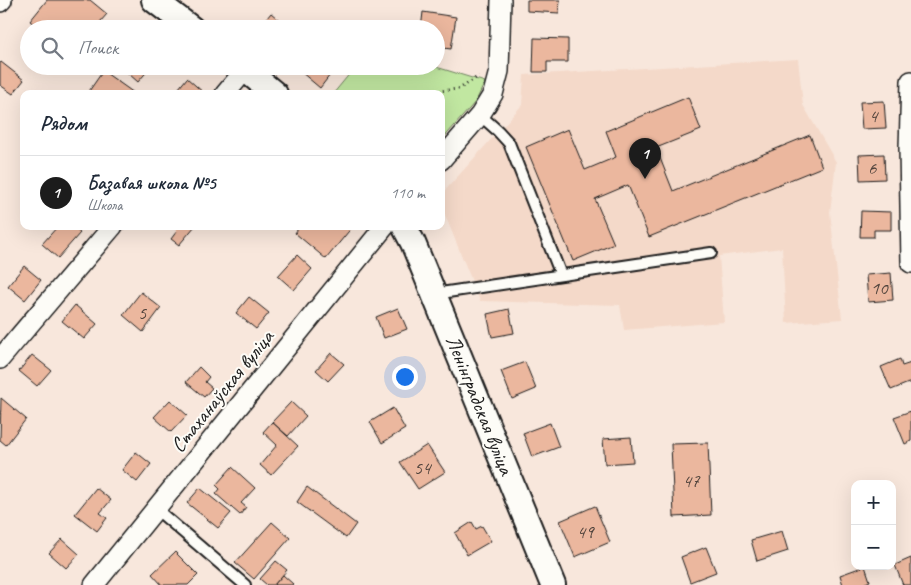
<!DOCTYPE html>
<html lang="ru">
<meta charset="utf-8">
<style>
body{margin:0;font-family:Caveat,sans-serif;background:#f6f6f7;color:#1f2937}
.controls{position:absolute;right:15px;bottom:15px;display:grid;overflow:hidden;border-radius:10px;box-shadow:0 5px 20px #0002}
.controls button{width:45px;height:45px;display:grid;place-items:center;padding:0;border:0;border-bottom:1px solid #e0e1e3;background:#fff;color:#1f2937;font:25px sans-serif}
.you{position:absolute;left:404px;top:376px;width:18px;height:18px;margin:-12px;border:4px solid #fff;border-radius:50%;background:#1a73e8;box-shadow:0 0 0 8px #1a73e833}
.badge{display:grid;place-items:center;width:32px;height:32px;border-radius:50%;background:#1c1c1c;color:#fff;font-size:16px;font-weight:700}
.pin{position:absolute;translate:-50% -41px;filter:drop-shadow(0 1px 2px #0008)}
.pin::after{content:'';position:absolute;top:26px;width:18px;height:15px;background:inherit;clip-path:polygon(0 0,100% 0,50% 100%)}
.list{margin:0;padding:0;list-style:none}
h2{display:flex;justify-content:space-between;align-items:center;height:65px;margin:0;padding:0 20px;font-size:21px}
h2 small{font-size:16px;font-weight:400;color:#747a83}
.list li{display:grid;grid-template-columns:32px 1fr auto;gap:15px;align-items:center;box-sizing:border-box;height:75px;padding:0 20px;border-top:1px solid #e0e1e3}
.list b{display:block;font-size:19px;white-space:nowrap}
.list p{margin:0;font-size:16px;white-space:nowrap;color:#747a83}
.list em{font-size:16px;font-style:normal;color:#747a83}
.icon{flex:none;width:28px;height:28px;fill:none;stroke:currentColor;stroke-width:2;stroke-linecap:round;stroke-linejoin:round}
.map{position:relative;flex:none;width:911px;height:585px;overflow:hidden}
.search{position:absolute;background:#fff;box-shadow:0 5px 20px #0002;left:20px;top:20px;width:425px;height:55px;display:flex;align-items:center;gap:12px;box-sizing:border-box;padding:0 18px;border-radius:28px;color:#747a83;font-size:19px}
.panel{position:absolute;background:#fff;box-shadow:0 5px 20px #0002;left:20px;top:90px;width:425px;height:140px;border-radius:10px}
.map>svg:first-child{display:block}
.built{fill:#f4d9c9}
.green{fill:#c1e7a1;stroke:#6e825e}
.building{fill:#ebb79e;stroke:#1c1c1c}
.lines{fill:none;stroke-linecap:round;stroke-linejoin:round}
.service-casing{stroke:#1c1c1c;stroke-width:14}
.minor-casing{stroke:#1c1c1c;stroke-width:22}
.tertiary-casing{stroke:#1c1c1c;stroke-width:28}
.path{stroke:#1c1c1c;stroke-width:3;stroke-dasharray:1 4;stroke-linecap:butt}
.service{stroke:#fdfcf7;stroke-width:10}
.minor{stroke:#fdfcf7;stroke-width:19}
.tertiary{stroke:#fdfcf7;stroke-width:24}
.labels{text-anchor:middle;stroke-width:4;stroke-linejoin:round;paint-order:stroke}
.number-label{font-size:19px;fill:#50433c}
.street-label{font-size:21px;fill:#1c1c1c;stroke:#fdfcf7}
</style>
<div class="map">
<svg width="911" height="585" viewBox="0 0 911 585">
<rect width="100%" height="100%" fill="#f8e7dc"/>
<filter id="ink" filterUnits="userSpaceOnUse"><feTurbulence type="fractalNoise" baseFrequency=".02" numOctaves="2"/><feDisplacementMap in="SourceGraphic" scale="10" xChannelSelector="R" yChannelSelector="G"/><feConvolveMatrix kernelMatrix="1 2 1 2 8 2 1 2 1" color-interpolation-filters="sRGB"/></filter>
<g filter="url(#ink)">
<polygon class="built" points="798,59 803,105 836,162 830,212 842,319 786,323 782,248 719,256 724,322 624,330 620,305 480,301 441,205 441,195 522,105 524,75"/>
<polygon class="green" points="356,66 433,66 485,82 476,101 441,141 441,94 333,94"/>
<g class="building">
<polygon points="47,0 90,0 107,14 94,29 40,29 30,21"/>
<polygon points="527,0 560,0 559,13 527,11"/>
<polygon points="423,12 456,17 451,49 436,47 436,29 421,29"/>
<polygon points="271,13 290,29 258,29"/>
<polygon points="534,38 568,39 568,62 547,62 547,72 533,72"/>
<polygon points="1,62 24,80 13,94 0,85 0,63"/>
<polygon points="120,66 149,66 150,68 138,82"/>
<polygon points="306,66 337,66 320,88 301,72"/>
<polygon points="103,71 134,93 134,94 87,94"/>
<polygon points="187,78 205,94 174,94"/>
<polygon points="688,97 701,130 656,148 673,191 810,135 822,167 649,237 628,185 595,199 614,244 573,261 526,147 568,129 585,170 616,157 606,131"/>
<polygon points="884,101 886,128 862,129 860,102"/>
<polygon points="884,154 885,179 860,180 859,155"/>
<polygon points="861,211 891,212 891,230 874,230 874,237 860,237"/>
<polygon points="58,226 72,226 80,233 58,258 42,244"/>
<polygon points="172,226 195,226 179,245 171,239 177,231"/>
<polygon points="300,226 353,226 326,259 295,233"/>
<polygon points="297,255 312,269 294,290 278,276"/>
<polygon points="24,266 41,280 25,300 8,286"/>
<polygon points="891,273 893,300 868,302 866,275"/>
<polygon points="141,292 161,308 143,332 123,315"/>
<polygon points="249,297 269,313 256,329 236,313"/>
<polygon points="75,305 97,324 84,339 62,321"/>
<polygon points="398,308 407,329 384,338 376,317"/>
<polygon points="509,309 514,333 492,337 487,314"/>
<polygon points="331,353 344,364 328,381 316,370"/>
<polygon points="32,355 51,370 37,386 19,371"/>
<polygon points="900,359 902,366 911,363 911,382 891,390 881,367"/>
<polygon points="525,362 536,389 512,399 501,371"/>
<polygon points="199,367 209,377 205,382 212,388 204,397 186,382"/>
<polygon points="1,398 26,419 6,445 0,440"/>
<polygon points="170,400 187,415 171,432 154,417"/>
<polygon points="291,402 306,416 288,436 272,422"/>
<polygon points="393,408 405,429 382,443 370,422"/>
<polygon points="911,411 911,441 905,444 894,417"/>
<polygon points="272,422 298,446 271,475 260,465 277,445 263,432"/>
<polygon points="550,423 559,447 532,457 523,433"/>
<polygon points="631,437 633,462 605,464 603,439"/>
<polygon points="708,443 711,515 674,517 671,444"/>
<polygon points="427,445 445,472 418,489 400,462"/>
<polygon points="136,452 151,464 137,482 122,470"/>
<polygon points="232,467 255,488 241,503 246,507 240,515 216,494 220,489 216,485"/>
<polygon points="307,487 356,524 346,538 297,502"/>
<polygon points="96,488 111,500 100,513 107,518 97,531 75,514"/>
<polygon points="200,488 231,513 218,528 187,503"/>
<polygon points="595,506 610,542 575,557 560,521"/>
<polygon points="272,522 290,538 254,579 235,563"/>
<polygon points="472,522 476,529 482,526 491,541 467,555 455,533"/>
<polygon points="782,531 788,551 757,561 751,540"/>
<polygon points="62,539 79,554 66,568 49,553"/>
<polygon points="706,547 716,572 690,582 681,557"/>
<polygon points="175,552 198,575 188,585 162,585 152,574"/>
<polygon points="911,558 911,585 903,585 895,565"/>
<polygon points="276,561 287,570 274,585 267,585 260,579"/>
<polygon points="865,566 870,581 861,585 843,585 840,575"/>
<polygon points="283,575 293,584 292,585 274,585"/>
</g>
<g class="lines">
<defs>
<g id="service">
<polyline points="480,115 498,131 509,143 561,275"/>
<polyline points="434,294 711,253"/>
<polyline points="156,509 245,585"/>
</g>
<g id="minor">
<polyline points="0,2 2,0"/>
<polyline points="911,81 909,148 911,263"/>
<polyline points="225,94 245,70"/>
<polyline points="441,160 480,115 493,94 499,71 501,0"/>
<polyline points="0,359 113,226"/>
<polyline points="94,585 385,226"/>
</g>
<g id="tertiary">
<polyline points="154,0 192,29"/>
<polyline points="241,66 275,94"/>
<polyline points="404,226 413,243 553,585"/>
</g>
</defs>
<use href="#service" class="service-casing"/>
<use href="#minor" class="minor-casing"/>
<use href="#tertiary" class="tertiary-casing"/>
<polyline class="path" points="408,94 459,89 479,76"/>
<use href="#service" class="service"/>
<use href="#minor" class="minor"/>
<use href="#tertiary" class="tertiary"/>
</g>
</g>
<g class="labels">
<g class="number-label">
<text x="873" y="122">4</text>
<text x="872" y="174">6</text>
<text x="879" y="294">10</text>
<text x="142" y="319">5</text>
<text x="422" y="474">54</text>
<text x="691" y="487">47</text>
<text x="585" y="538">49</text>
</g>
<g class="street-label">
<text transform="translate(222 391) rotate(-51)" y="7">Стаханаўская вуліца</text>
<text transform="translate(480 405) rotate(68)" y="7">Ленінградская вуліца</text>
</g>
</g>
</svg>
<div class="controls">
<button>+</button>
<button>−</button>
</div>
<div class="you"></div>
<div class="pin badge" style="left:645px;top:179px">1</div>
<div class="search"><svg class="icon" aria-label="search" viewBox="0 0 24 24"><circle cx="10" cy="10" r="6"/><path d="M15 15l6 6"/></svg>Поиск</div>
<section class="panel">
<h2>Рядом<small></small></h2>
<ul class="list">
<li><span class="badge">1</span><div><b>Базавая школа №5</b><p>Школа</p></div><em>110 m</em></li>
</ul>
</section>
</div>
